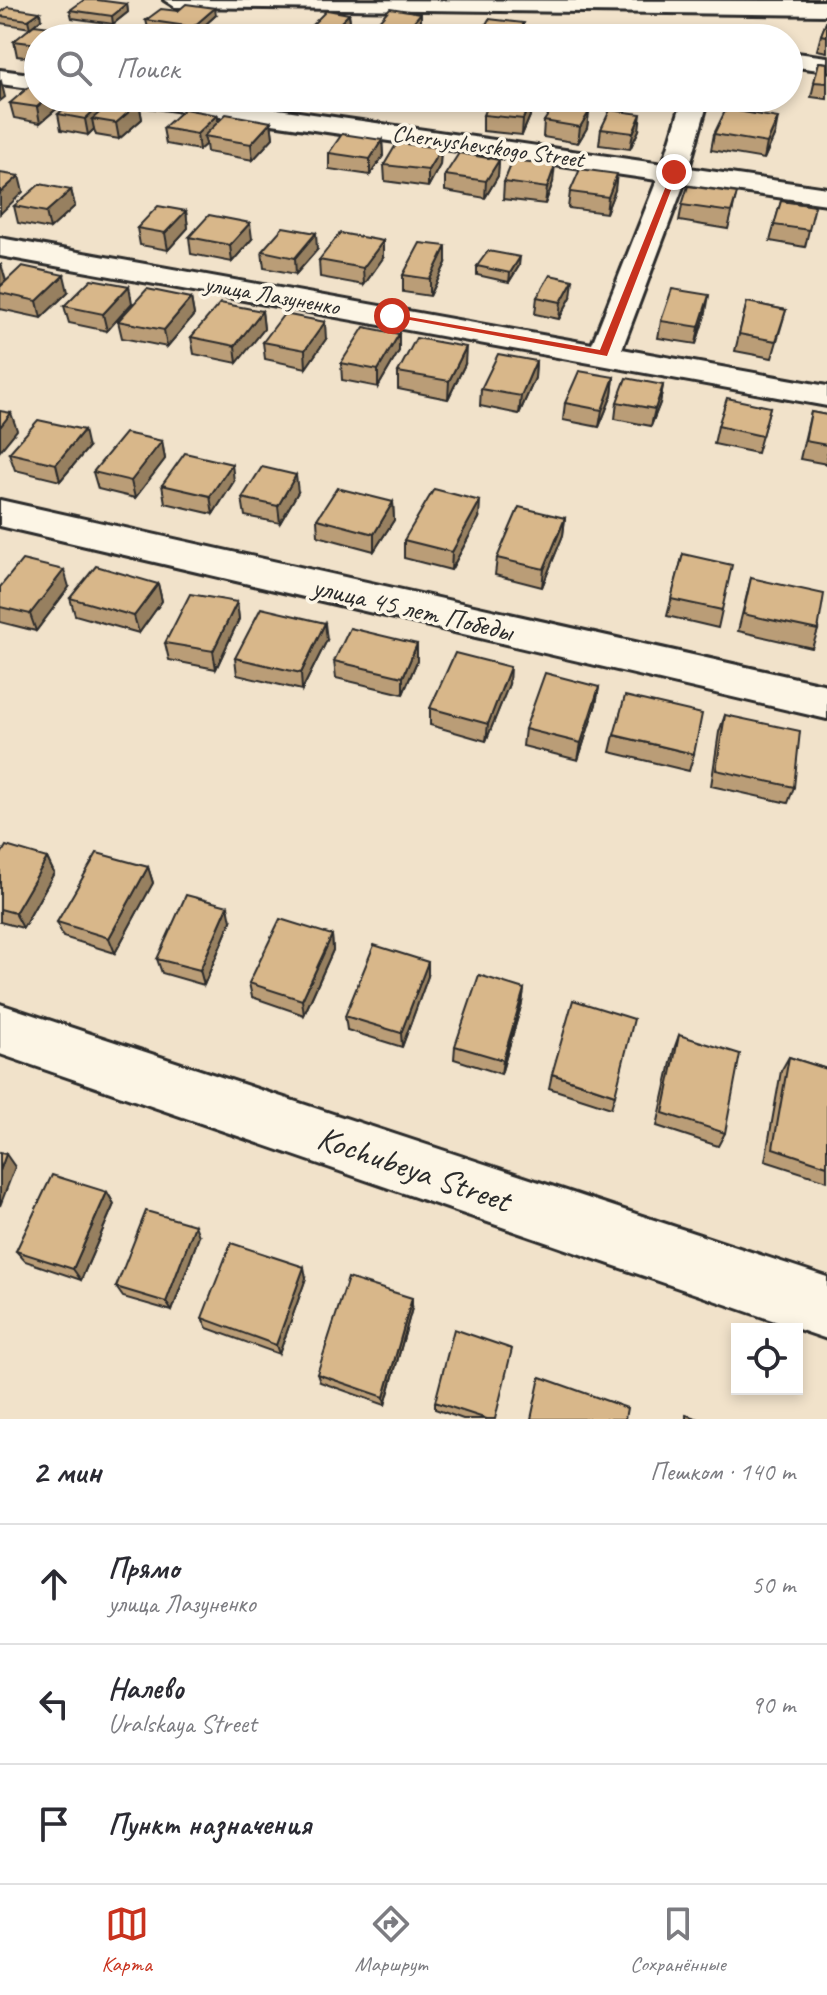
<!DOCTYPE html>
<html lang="ru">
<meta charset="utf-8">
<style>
body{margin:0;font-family:Caveat,sans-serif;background:#f7f7f7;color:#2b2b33}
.controls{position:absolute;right:24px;bottom:24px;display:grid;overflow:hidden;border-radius:0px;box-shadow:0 4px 12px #0003}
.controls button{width:72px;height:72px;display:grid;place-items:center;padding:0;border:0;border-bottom:2px solid #e1e1e2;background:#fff;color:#2b2b33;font:40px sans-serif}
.stop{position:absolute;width:24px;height:24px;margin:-18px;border:6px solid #c8321e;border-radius:50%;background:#fff}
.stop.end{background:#c8321e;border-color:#fff;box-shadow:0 2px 8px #0008}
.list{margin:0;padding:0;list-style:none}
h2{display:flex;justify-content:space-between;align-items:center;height:104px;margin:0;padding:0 32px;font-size:34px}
h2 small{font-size:26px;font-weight:400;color:#7c7c81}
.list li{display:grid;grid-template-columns:52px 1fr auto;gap:24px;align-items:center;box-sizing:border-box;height:120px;padding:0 32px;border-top:2px solid #e1e1e2}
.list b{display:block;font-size:30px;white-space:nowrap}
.list p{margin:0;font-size:26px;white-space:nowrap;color:#7c7c81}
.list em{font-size:26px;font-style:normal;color:#7c7c81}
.icon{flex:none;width:44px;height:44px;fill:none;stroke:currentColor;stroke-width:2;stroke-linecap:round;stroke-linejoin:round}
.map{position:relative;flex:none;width:827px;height:1419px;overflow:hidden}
.search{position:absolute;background:#fff;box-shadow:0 4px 12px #0003;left:24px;right:24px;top:24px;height:88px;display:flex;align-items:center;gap:20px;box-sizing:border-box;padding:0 28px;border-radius:44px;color:#7c7c81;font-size:30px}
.sheet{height:464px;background:#fff}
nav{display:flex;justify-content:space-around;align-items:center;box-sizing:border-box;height:112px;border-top:2px solid #e1e1e2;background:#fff;font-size:22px;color:#7c7c81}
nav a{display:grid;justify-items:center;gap:4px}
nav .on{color:#c8321e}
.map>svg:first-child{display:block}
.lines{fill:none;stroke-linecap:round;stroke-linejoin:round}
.minor-casing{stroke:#2b2b2b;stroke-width:6}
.minor{fill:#fcf5e5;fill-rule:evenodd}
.wall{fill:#ba9d77;stroke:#2b2b2b;stroke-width:2}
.shaded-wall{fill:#978061;stroke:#2b2b2b;stroke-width:2}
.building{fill:#d8b78a;stroke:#2b2b2b;stroke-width:2}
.route{fill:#c8321e}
.labels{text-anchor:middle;stroke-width:7;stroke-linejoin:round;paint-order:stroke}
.far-street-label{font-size:24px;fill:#2b2b2b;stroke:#fcf5e5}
.street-label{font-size:28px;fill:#2b2b2b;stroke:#fcf5e5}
.near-street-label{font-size:34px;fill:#2b2b2b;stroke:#fcf5e5}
</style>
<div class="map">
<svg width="827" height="1419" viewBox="0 0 827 1419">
<rect width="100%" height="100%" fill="#f1e2ca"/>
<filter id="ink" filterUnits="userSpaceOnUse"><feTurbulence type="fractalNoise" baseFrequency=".0125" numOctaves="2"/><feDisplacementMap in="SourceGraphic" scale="16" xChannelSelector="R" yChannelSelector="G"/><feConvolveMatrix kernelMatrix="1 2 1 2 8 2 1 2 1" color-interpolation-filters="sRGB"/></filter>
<g filter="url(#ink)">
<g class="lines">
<defs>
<g id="minor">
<polygon points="164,0 827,1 827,15 175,7"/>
<polygon points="789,52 827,57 827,71 789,66"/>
<polygon points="0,70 38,75 38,89 0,84"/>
<polygon points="135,98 201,98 663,164 683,98 709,98 689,168 827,188 827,204 684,184 622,349 827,386 827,406 0,256 0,238 592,344 657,180 148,106"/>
<polygon points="0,500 827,685 827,719 0,526"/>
<polygon points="0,1004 827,1277 827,1339 0,1054"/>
</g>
</defs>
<use href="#minor" class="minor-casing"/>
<use href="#minor" class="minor"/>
</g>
<g class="wall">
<polygon points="127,4 128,12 113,24 72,18 70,10"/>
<polygon points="0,13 41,19 30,28 0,23"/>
<polygon points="349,14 350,21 336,36 313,33 312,25"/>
<polygon points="216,15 194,35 148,28 146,20"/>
<polygon points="827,20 827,52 817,50 821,35"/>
<polygon points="377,23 421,28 412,38 377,38"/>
<polygon points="38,38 38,59 17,56 14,41"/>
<polygon points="819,62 827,63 827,99 811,97"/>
<polygon points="277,98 305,98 302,102"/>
<polygon points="323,98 369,98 359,111 323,105"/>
<polygon points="531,101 530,116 522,135 483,131 483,115"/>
<polygon points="10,103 61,105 40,123 14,118"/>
<polygon points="139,103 142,119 119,139 96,135 94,129 88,135 61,130 58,114"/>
<polygon points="589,112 587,128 578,143 543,137 544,121"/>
<polygon points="217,115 218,122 271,122 273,138 253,160 207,152 206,144 199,150 166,144 163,128"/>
<polygon points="601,129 639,130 630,149 599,145"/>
<polygon points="714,134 775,134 764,159 711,150"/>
<polygon points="382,140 383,156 370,175 329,169 329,153"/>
<polygon points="441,148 440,165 428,187 385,181 384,165"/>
<polygon points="499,160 498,176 485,198 445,191 445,175"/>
<polygon points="504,182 553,182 545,204 503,199"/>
<polygon points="71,190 75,206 50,229 18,223 14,206"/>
<polygon points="615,190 606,213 568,208 570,192"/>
<polygon points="737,193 728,229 679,221 682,205"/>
<polygon points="781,201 809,230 805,247 770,241"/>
<polygon points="186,211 188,228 168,250 140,245 137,228"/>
<polygon points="189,237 252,239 232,262 191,254"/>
<polygon points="317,250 296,274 264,268 262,251"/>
<polygon points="383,258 364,285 320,277 319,260"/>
<polygon points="446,263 430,296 403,292 403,275"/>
<polygon points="477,266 519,266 509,282 477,275"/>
<polygon points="68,292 41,318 0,309 0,293"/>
<polygon points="537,297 571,297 559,319 535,314"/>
<polygon points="191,298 194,315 167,347 122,338 118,321"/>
<polygon points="747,302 786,310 772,358 735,351"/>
<polygon points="132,303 107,331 69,323 64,306"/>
<polygon points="262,311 264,329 237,363 194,354 191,337"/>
<polygon points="706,312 696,344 658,338 661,321"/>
<polygon points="399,334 399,351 378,387 342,380 341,363"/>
<polygon points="326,339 306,368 265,359 263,342"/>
<polygon points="536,361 535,378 519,414 480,406 481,389"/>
<polygon points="465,364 448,399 398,389 398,372"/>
<polygon points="614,377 612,395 599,427 563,420 565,403"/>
<polygon points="663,385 660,403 651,426 615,419 617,402"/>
<polygon points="770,407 757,453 714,444 718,426"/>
<polygon points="811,412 827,415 827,464 800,459"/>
<polygon points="162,441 165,459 135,498 98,489 93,472"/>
<polygon points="88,448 60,481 15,470 9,453"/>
<polygon points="234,481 213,514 165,503 162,485"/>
<polygon points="298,492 280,523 245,516 242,498"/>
<polygon points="393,502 394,520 374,551 318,536 317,519"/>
<polygon points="479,518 451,570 404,558 404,540"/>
<polygon points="565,518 563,535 542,587 495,575 497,558"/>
<polygon points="683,554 722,610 718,628 667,616"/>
<polygon points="751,578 818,630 812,648 738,631"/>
<polygon points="158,584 162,601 139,633 75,615 70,598"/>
<polygon points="0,587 69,587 36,631 0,622"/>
<polygon points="237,602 239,619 216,669 169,660 165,643"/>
<polygon points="327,640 302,690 237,675 235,658"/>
<polygon points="417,644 417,661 403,694 336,678 334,661"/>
<polygon points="509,684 486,741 430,725 430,708"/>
<polygon points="599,687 596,704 578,760 523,746 525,729"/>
<polygon points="725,715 794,787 788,803 711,786 719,732"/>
<polygon points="614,735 694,754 689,771 610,752"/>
<polygon points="0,856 47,858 54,873 23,928 0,922"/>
<polygon points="148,867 153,883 115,953 63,937 57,922"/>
<polygon points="231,921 204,985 162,973 157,959"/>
<polygon points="332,935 333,950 304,1015 252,997 249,983"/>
<polygon points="428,976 402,1047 347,1030 345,1016"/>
<polygon points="524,989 522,1003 501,1074 454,1059 455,1046"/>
<polygon points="679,1035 725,1133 718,1146 657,1126 674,1049"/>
<polygon points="789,1057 827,1069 827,1181 765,1161 781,1071"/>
<polygon points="552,1074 615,1095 611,1108 549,1088"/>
<polygon points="107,1192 114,1204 81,1280 25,1261 16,1251"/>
<polygon points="199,1236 172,1311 123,1297 116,1287"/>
<polygon points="306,1278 279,1354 207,1328 202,1318"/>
<polygon points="412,1308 385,1405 320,1382 317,1374"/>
<polygon points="435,1402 495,1419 463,1419 435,1409"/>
</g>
<g class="shaded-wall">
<polygon points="127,4 128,12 113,24 112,16"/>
<polygon points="215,8 216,15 194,35 193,27"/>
<polygon points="40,12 41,19 30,28 28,20"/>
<polygon points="421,13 421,28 412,38 409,38 409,27"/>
<polygon points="349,14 350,21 336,36 335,28"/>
<polygon points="524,23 523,38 516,38"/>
<polygon points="59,28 61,38 47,38"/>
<polygon points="161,31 162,38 153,38"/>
<polygon points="1,81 5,97 0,101 0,82"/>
<polygon points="47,98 60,98 61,105 40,123 37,107"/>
<polygon points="358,98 369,98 359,111"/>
<polygon points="105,100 108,116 92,119 94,129 88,135 85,119"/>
<polygon points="531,101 530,116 522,135 523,119"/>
<polygon points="139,103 142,119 119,139 116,123"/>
<polygon points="589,112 587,128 578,143 580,127"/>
<polygon points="641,114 639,130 630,149 633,133"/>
<polygon points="217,115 219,131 204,136 206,144 199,150 197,134"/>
<polygon points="778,118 775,134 764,159 767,143"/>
<polygon points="271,122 273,138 253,160 251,144"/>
<polygon points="382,140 383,156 370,175 370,159"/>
<polygon points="441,148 440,165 428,187 428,170"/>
<polygon points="499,160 498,176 485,198 486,181"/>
<polygon points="555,165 553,182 545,204 547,188"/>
<polygon points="617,174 615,190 606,213 608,197"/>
<polygon points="19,176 23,192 0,214 0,193"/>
<polygon points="71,190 75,206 50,229 46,212"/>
<polygon points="186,211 188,228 168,250 165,233"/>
<polygon points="250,223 252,239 232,262 230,245"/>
<polygon points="316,233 317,250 296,274 295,258"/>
<polygon points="383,241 383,258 364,285 363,268"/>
<polygon points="446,246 446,263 430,296 430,279"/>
<polygon points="520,257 519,266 509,282 510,273"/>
<polygon points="0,264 1,264 6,281 0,286"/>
<polygon points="64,275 68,292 41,318 37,301"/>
<polygon points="573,280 571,297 559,319 561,302"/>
<polygon points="129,286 132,303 107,331 103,314"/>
<polygon points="709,295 706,312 696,344 699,327"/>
<polygon points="191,298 194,315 167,347 164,330"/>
<polygon points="262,311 264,329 237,363 235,346"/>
<polygon points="325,322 326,339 306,368 305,350"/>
<polygon points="399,334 399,351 378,387 378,370"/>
<polygon points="466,347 465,364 448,399 449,381"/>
<polygon points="536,361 535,378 519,414 521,396"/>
<polygon points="614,377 612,395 599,427 602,410"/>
<polygon points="663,385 660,403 651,426 655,409"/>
<polygon points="11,413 17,430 0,451 0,427"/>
<polygon points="84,430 88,448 60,481 56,464"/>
<polygon points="162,441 165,459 135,498 131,481"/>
<polygon points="232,464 234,481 213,514 210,496"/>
<polygon points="296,475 298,492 280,523 278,506"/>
<polygon points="480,501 479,518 451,570 452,552"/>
<polygon points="393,502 394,520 374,551 374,534"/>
<polygon points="565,518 563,535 542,587 544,569"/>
<polygon points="64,570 69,587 36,631 30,614"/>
<polygon points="158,584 162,601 139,633 134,616"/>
<polygon points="237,602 239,619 216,669 213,651"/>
<polygon points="325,623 327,640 302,690 301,673"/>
<polygon points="417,644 417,661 403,694 403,677"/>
<polygon points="510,667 509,684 486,741 488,724"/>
<polygon points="599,687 596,704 578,760 581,743"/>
<polygon points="47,858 54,873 23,928 15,913"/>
<polygon points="148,867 153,883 115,953 109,938"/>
<polygon points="228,906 231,921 204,985 200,970"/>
<polygon points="332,935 333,950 304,1015 302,1000"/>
<polygon points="428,962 428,976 402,1047 401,1033"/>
<polygon points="524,989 522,1003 501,1074 503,1060"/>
<polygon points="6,1154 15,1167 0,1206 0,1171"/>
<polygon points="107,1192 114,1204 81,1280 73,1269"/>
<polygon points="195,1225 199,1236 172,1311 166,1302"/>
<polygon points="304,1267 306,1278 279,1354 276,1345"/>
<polygon points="412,1298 412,1308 385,1405 384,1397"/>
</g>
<g class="building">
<polygon points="84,0 97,0 127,4 112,16 70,10"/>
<polygon points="186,4 215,8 193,27 146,20 161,9 178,11"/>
<polygon points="8,7 40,12 28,20 0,16 0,13"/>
<polygon points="390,8 421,13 409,27 377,23"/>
<polygon points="327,10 349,14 335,28 312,25"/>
<polygon points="489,19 524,23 516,38 478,38"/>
<polygon points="827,20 827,36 821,35"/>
<polygon points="34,25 59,28 47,38 38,38 38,44 14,41"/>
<polygon points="540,26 573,30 567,38 532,38"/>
<polygon points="141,28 161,31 153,38 130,38"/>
<polygon points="594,35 622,38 592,38"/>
<polygon points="819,62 827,63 827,83 814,82"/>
<polygon points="31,85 38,86 38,98 47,98 37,107 10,103"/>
<polygon points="77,98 89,98 105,100 85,119 58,114"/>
<polygon points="490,98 507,98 531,101 523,119 483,115"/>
<polygon points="116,99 139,103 116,123 92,119"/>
<polygon points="554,106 589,112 580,127 544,121"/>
<polygon points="184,109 217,115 197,134 163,128"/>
<polygon points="726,109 778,118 767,143 714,134"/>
<polygon points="610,110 641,114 633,133 601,129"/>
<polygon points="226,114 271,122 251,144 204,136"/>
<polygon points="342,134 382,140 370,159 329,153"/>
<polygon points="397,143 441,148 428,170 384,165"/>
<polygon points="459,153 499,160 486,181 445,175"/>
<polygon points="513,160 555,165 547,188 504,182"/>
<polygon points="580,169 617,174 608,197 570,192"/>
<polygon points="0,173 19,176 0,193"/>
<polygon points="40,184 71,190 46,212 14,206"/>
<polygon points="688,186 737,193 731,212 682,205"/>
<polygon points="781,201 815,206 809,230 774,225"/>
<polygon points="158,206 186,211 165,233 137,228"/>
<polygon points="209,215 250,223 230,245 189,237"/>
<polygon points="283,227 316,233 295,258 262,251"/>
<polygon points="340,233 383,241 363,268 319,260"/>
<polygon points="420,243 446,246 430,279 403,275"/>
<polygon points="488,251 520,257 510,273 477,266"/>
<polygon points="22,266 64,275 37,301 0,293 0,287"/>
<polygon points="550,275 573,280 561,302 537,297"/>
<polygon points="91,279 129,286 103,314 64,306"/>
<polygon points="147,289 191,298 164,330 118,321"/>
<polygon points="672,289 709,295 699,327 661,321"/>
<polygon points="747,302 786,310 776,341 739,334"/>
<polygon points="220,303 262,311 235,346 191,337"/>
<polygon points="284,314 325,322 305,350 263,342"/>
<polygon points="364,327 399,334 378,370 341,363"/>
<polygon points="416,338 466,347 449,381 398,372"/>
<polygon points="498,354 536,361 521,396 481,389"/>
<polygon points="579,371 614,377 602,410 565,403"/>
<polygon points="626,378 663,385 655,409 617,402"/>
<polygon points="727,398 770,407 762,436 718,426"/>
<polygon points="0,411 11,413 0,427"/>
<polygon points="811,412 827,415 827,445 805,441"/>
<polygon points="38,420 84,430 56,464 9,453"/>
<polygon points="125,433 162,441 131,481 93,472"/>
<polygon points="185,453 232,464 210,496 162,485"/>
<polygon points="262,467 296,475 278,506 242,498"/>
<polygon points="337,488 393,502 374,534 317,519"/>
<polygon points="434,489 480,501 452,552 404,540"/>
<polygon points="519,507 565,518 544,569 497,558"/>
<polygon points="683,554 732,565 722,610 671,599"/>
<polygon points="22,560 64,570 30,614 0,607 0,587"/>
<polygon points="96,566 158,584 134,616 70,598"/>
<polygon points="751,578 824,594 818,630 743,614"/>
<polygon points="190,594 237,602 213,651 165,643"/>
<polygon points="261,608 325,623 301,673 235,658"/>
<polygon points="350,628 417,644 403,677 334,661"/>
<polygon points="455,653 510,667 488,724 430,708"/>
<polygon points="545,673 599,687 581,743 525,729"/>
<polygon points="625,696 702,714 694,754 614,735"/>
<polygon points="725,715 800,731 794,787 716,770"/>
<polygon points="6,846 47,858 15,913 0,909 0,856"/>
<polygon points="97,853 148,867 109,938 57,922"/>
<polygon points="186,895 228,906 200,970 157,959"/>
<polygon points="280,919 332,935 302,1000 249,983"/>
<polygon points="374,945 428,962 401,1033 345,1016"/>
<polygon points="479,975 524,989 503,1060 455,1046"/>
<polygon points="573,1000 634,1019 615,1095 552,1074"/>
<polygon points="679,1035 740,1054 725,1133 663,1113"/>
<polygon points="789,1057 827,1069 827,1166 773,1148"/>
<polygon points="0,1153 6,1154 0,1171"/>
<polygon points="52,1175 107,1192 73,1269 16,1251"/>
<polygon points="146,1211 195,1225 166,1302 116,1287"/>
<polygon points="231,1243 304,1267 276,1345 202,1318"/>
<polygon points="348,1278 412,1298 384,1397 317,1374"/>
<polygon points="454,1329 512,1349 495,1419 487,1419 435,1402"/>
<polygon points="540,1377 627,1408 625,1419 531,1419"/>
<polygon points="686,1415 699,1419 686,1419"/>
</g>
</g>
<polygon class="route" points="672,171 678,172 607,356 388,316 392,314 600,350"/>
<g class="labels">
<g class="far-street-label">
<text transform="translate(488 146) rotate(8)" y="8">Chernyshevskogo Street</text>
<text transform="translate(272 295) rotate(10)" y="8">улица Лазуненко</text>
</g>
<g class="street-label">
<text transform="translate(413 608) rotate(13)" y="10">улица 45 лет Победы</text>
</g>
<g class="near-street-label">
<text transform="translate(414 1168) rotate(19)" y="12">Kochubeya Street</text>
</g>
</g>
</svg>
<div class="controls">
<button><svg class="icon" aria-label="locate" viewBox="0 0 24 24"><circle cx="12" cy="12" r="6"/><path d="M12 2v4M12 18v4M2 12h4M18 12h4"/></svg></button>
</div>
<div class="stop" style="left:392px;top:316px"></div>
<div class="stop end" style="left:674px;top:172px"></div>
<div class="search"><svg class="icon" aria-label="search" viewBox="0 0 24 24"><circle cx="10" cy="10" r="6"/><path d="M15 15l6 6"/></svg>Поиск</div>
</div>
<section class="sheet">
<h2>2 мин<small>Пешком · 140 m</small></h2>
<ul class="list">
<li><svg class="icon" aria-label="ahead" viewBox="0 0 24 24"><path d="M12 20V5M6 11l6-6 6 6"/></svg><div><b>Прямо</b><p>улица Лазуненко</p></div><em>50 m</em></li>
<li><svg class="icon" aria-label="left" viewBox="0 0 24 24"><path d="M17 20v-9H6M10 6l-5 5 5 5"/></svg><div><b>Налево</b><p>Uralskaya Street</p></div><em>90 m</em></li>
<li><svg class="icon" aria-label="arrive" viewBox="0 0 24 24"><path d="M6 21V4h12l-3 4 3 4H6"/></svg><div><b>Пункт назначения</b></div></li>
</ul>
</section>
<nav>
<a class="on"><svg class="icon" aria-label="map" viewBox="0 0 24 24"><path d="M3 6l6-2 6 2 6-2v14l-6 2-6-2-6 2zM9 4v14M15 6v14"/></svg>Карта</a>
<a><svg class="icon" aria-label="directions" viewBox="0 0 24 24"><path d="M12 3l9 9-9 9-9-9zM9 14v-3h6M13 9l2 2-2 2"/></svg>Маршрут</a>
<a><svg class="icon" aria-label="saved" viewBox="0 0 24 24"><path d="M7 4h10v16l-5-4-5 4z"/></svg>Сохранённые</a>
</nav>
